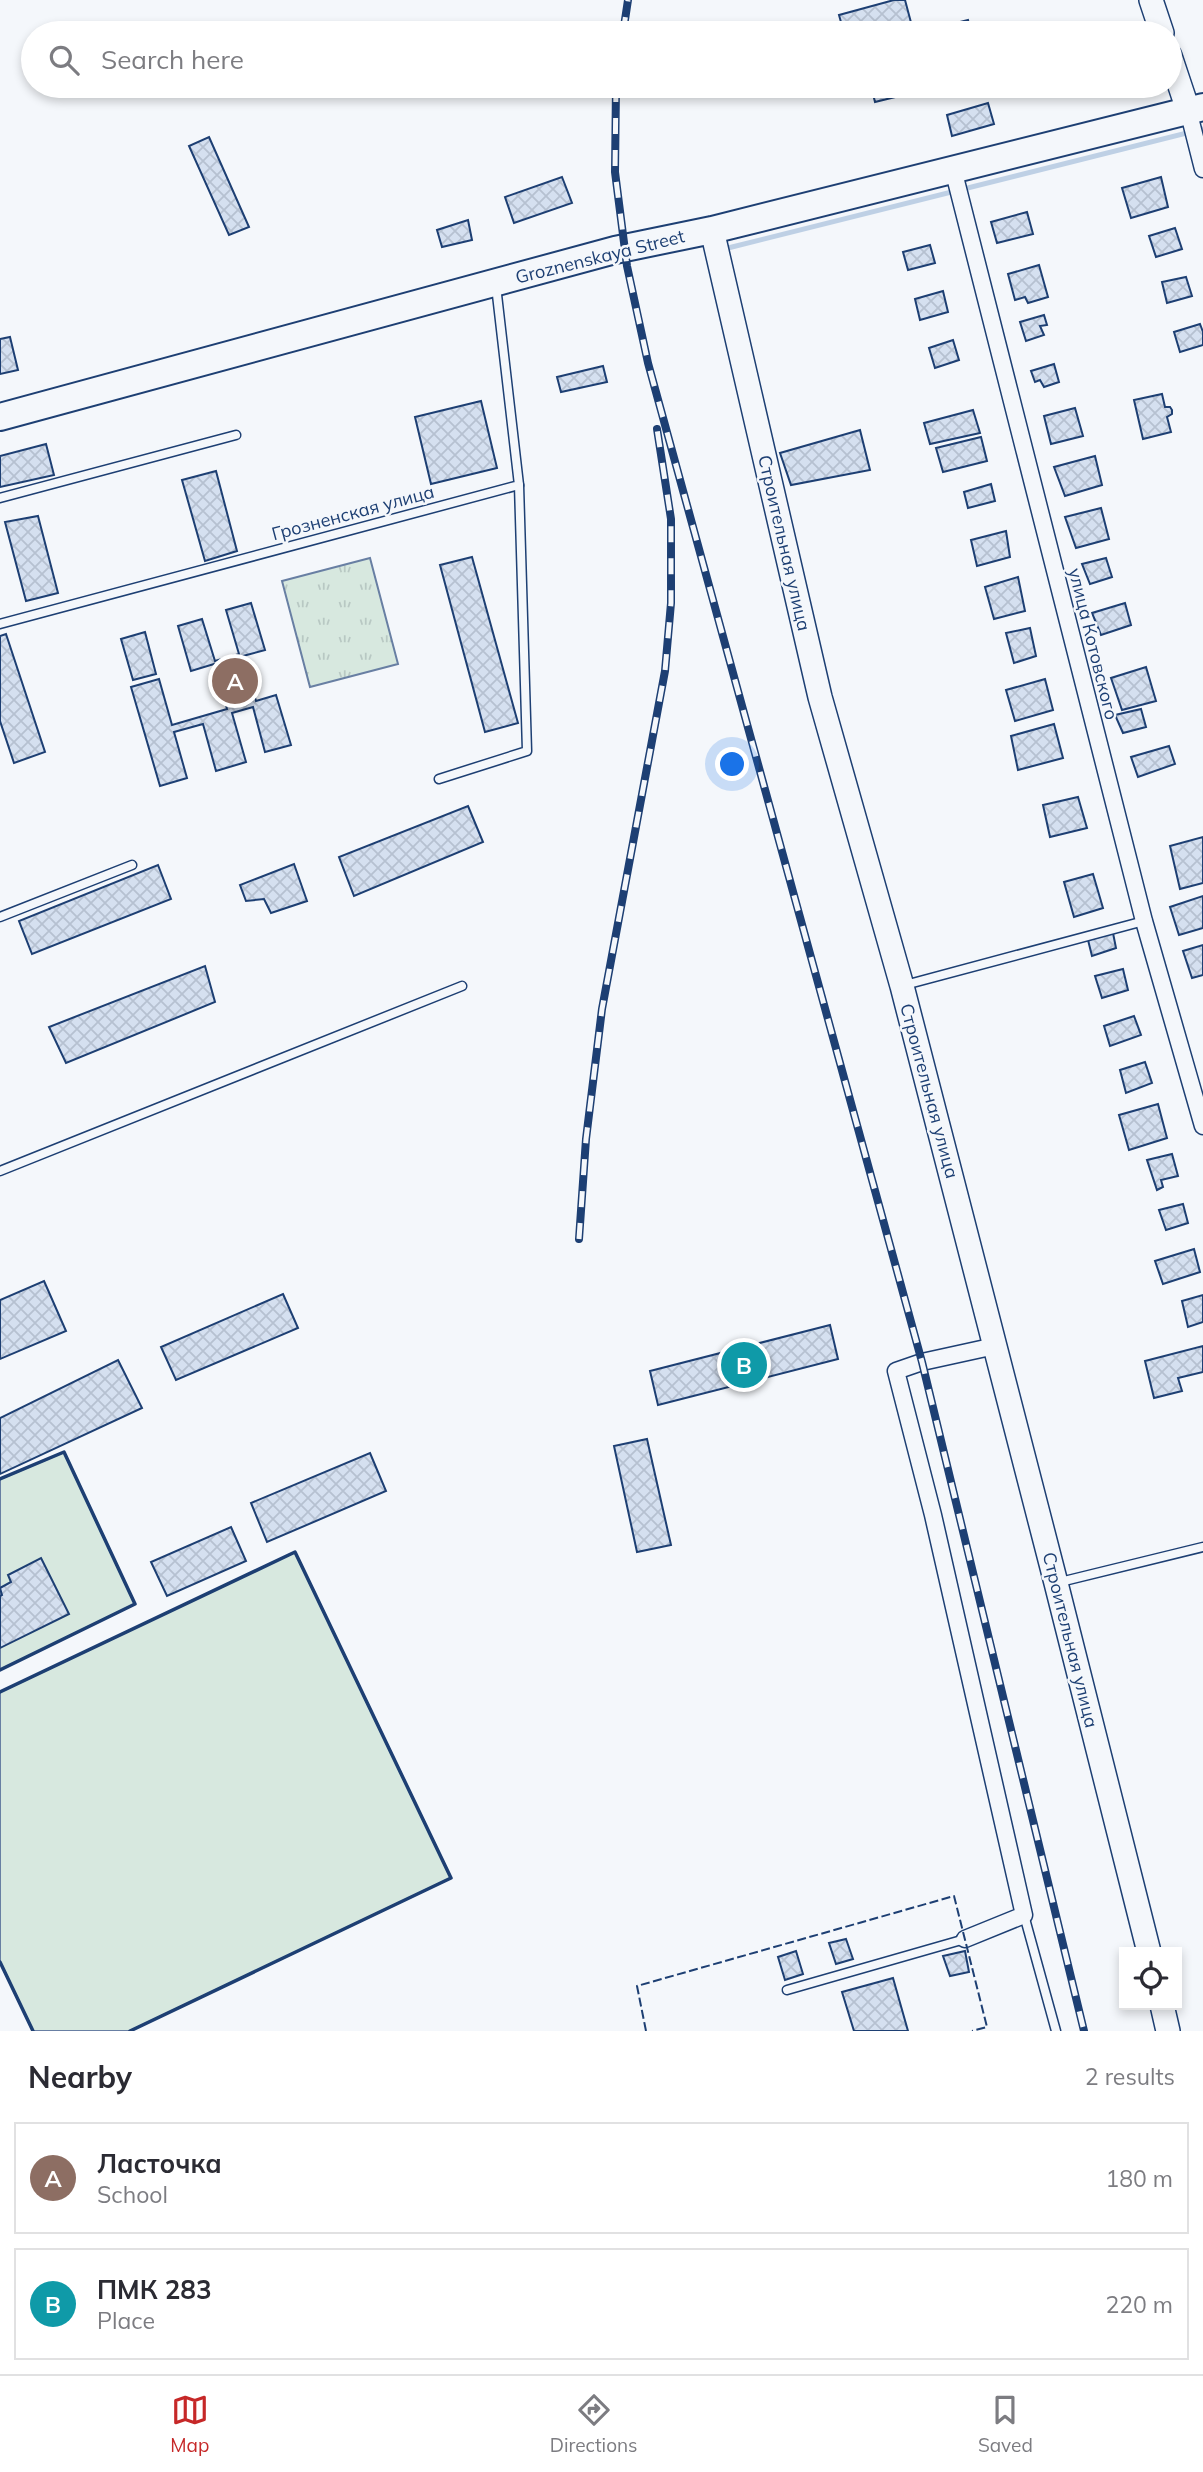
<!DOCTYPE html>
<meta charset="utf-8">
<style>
body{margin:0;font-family:Mulish,sans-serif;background:#f2f2f3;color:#2b2b33}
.controls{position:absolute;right:21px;bottom:21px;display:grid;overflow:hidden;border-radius:0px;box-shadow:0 4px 10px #0003}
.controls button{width:63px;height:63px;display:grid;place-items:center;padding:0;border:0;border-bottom:2px solid #e1e1e2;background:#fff;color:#2b2b33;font:35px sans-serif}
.you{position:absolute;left:733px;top:765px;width:24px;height:24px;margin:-18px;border:5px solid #fff;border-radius:50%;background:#1a73e8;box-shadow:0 0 0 10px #1a73e833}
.badge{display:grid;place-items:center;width:46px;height:46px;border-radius:50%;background:#c62828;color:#fff;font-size:23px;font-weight:700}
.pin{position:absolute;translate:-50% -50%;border:4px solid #fff;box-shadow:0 2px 7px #0006}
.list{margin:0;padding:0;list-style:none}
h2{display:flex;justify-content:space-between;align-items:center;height:91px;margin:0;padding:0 28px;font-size:30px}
h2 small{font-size:23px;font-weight:400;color:#7c7c81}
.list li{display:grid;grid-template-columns:46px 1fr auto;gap:21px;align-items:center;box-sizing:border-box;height:112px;margin:0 14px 14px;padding:0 14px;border:2px solid #e1e1e2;border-radius:0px}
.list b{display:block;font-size:26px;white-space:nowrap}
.list p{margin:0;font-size:23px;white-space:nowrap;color:#7c7c81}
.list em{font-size:23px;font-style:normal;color:#7c7c81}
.icon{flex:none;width:38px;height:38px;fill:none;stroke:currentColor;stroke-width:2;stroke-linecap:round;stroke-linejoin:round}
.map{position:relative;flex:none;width:1203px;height:2031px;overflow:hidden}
.search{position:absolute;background:#fff;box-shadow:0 4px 10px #0003;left:21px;right:21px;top:21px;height:77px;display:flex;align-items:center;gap:18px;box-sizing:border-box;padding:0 24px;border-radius:38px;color:#7c7c81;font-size:26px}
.sheet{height:343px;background:#fff}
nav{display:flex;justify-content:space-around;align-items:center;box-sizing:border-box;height:98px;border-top:2px solid #e1e1e2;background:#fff;font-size:19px;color:#7c7c81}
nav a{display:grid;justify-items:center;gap:4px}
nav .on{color:#c62828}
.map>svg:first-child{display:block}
.green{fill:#d7e8df;stroke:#687fa3;stroke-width:2}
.park{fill:url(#park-tufts);stroke:#687fa3;stroke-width:2}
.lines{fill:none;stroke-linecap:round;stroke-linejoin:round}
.stream{stroke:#bed0e5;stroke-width:5}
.building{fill:url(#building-cross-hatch);stroke:#1d3f73;stroke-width:2}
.lane-casing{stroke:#1d3f73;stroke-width:11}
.street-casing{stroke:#1d3f73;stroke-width:19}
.secondary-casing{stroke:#1d3f73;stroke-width:26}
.primary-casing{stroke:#1d3f73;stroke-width:30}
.lane{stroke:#f4f7fb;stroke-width:8}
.street{stroke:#f4f7fb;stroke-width:16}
.secondary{stroke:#f4f7fb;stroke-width:23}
.primary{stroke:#f4f7fb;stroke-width:26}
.rail-casing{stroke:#1d3f73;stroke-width:8}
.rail{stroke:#f4f7fb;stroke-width:5;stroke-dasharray:16;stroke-linecap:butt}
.fence{stroke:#1d3f73;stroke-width:2;stroke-dasharray:9 3.5;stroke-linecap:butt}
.wall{stroke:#1d3f73;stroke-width:3.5}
.labels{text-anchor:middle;stroke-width:5;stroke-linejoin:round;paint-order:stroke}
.street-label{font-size:18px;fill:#1d3f73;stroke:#f4f7fb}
</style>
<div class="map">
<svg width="1203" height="2031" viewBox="0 0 1203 2031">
<defs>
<pattern id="park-tufts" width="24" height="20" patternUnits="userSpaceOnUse" patternTransform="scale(1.75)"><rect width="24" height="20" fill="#d7e8df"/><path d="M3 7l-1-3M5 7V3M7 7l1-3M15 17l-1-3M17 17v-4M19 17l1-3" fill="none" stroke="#b8c8c3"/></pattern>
<pattern id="building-cross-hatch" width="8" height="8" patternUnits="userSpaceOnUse" patternTransform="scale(1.75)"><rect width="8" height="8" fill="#d5e0f0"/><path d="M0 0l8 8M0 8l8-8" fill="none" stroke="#b6c1d1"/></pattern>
</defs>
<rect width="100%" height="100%" fill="#f4f7fb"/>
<g class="green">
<polygon points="64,1452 135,1604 0,1670 0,1479"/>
<polygon points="295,1552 451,1878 130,2031 33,2031 0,1962 0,1692"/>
</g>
<polygon class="park" points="370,558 398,664 310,687 282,581"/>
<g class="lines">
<polyline class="stream" points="724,249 1203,129"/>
</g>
<g class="building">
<polygon points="894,0 905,0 913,30 901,33 844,33 839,15"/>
<polygon points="968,20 971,33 928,33 928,30"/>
<polygon points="741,86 772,86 743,93"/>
<polygon points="871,86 940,86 875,102"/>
<polygon points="988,103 994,124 952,136 947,115"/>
<polygon points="209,137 249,227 229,235 189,146"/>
<polygon points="562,177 572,203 514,223 505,197"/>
<polygon points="1161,177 1168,207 1131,218 1122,188"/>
<polygon points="1027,212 1033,234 997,243 991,222"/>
<polygon points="468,220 472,240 442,247 437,230"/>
<polygon points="1175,228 1182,249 1156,257 1149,236"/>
<polygon points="930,245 935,263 908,270 903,252"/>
<polygon points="1039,265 1048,297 1028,303 1025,297 1015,300 1008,274"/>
<polygon points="1186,277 1192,296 1167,303 1162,282"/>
<polygon points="943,291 948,312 920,320 915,299"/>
<polygon points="1044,315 1047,325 1040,326 1044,335 1026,341 1020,322"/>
<polygon points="1200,324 1203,332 1203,345 1180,352 1174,332"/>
<polygon points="10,337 18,370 0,374 0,339"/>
<polygon points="953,340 959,360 935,368 929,348"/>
<polygon points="1054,364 1059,382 1044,387 1040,380 1035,382 1031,371"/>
<polygon points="603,366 607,382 561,392 557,377"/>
<polygon points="1162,394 1165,407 1170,407 1172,410 1172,414 1167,417 1171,432 1143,439 1134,400"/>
<polygon points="481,401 497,468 431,484 415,417"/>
<polygon points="1075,408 1083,436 1051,444 1044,416"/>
<polygon points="973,410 980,433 930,444 924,423"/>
<polygon points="860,430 870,470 791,485 780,453"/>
<polygon points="981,437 987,461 943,472 936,448"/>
<polygon points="46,444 54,475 0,487 0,456"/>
<polygon points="1095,456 1102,485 1065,496 1054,467"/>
<polygon points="216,471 237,551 205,561 182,480"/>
<polygon points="991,484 995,501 968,508 964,492"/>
<polygon points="1101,508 1109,539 1076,548 1065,517"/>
<polygon points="38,516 58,593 26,601 5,522"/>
<polygon points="1006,531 1010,557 977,566 971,540"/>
<polygon points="472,557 518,723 485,732 440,565"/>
<polygon points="1106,558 1112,577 1090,584 1082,564"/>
<polygon points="1018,577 1025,611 994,619 985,587"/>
<polygon points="251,603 265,650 243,656 256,701 276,695 291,745 265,752 253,707 232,713 246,762 216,771 203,724 174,732 187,778 160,786 131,687 159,679 172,725 227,709 214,664 191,671 178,626 202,619 215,661 239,654 226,610"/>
<polygon points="1125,603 1131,625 1101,635 1092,613"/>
<polygon points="1030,628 1036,656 1014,663 1006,633"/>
<polygon points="145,632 156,674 133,680 121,639"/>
<polygon points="6,634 45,752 14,763 0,721 0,636"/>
<polygon points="1146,667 1156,701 1122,710 1111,678"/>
<polygon points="1045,679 1053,710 1015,721 1006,690"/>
<polygon points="1141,709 1146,727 1123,733 1115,715"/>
<polygon points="1054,724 1063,758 1018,770 1011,736"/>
<polygon points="1169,746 1175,764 1138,777 1131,757"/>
<polygon points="1078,797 1087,828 1050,837 1043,805"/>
<polygon points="468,806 483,842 354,896 339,857"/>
<polygon points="1203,837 1203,883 1180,889 1170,846"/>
<polygon points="294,864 307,901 271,913 264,899 246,901 240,885"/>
<polygon points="158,865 171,899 32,954 19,921"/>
<polygon points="1093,874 1103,908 1074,917 1064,882"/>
<polygon points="1203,896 1203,928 1179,935 1170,907"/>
<polygon points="1113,933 1116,948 1092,956 1088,940"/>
<polygon points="1203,945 1203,975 1192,978 1183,951"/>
<polygon points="205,966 215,1002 66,1063 49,1027"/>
<polygon points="1123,969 1128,990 1102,998 1095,976"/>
<polygon points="1134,1016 1141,1035 1110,1046 1104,1026"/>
<polygon points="1145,1062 1152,1083 1126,1093 1120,1070"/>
<polygon points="1158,1104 1167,1138 1129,1150 1119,1115"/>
<polygon points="1172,1154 1178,1176 1161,1180 1163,1187 1157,1190 1147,1160"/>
<polygon points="1183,1204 1188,1223 1166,1230 1159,1210"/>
<polygon points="1194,1249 1200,1272 1163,1284 1155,1261"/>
<polygon points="44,1281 66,1331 0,1359 0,1300"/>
<polygon points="283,1294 298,1328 176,1380 161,1347"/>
<polygon points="1203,1295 1203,1322 1188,1327 1182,1301"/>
<polygon points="830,1325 838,1359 658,1405 650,1371"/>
<polygon points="1203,1346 1203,1372 1178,1378 1182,1391 1154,1398 1145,1361"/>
<polygon points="118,1360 142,1408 0,1474 0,1418"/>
<polygon points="647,1439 671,1545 637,1552 614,1446"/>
<polygon points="370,1453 386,1491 267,1542 251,1503"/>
<polygon points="231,1527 246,1561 167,1596 151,1562"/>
<polygon points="41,1558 69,1614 0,1648 0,1596 2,1595 0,1588 11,1582 8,1575"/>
<polygon points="846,1939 853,1959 836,1964 829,1943"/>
<polygon points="796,1951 803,1974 785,1980 778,1957"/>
<polygon points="965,1951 969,1972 950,1976 943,1956"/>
<polygon points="893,1978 908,2031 854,2031 842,1992"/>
</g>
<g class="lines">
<defs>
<g id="lane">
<polyline points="0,498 236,435"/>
<polyline points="0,624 519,485 496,286"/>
<polyline points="439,779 527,751 519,485"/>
<polyline points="0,917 132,865"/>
<polyline points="905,985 1144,921"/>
<polyline points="0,1171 462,986"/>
<polyline points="1056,1583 1203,1547"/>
<polyline points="1024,1915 1056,2031"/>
<polyline points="787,1990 965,1939"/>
</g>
<g id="street">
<polyline points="1188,110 1203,169"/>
<polyline points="953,169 1144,921 1203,1126"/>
<polyline points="965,1939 1024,1915 933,1515 896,1371 922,1362 995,1346"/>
</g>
<g id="secondary">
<polyline points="1151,0 1162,33"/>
<polyline points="1170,56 1188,110"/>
<polyline points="712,230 820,697 902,986 1056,1583 1149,1952"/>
<polyline points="1162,2005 1168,2031"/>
</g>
<polyline id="primary" points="0,417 615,250 712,230 1203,107"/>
</defs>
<use href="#lane" class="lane-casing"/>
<use href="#street" class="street-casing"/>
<use href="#secondary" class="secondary-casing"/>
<use href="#primary" class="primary-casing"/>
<use href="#lane" class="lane"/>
<use href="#street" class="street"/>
<use href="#secondary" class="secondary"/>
<use href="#primary" class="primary"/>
<defs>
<g id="rail">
<polyline points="623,33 628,0"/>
<polyline points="616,86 615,172 627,266 648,363 922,1362 1084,2031"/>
<polyline points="579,1239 586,1139 602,1009 665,671 671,603 671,519 657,429"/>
</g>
</defs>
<use href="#rail" class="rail-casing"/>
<use href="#rail" class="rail"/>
<polyline class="fence" points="646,2031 637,1986 954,1896 987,2027 972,2031"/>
<g class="wall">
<polyline points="0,1479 64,1452 135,1604 0,1670"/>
<polyline points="0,1692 295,1552 451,1878 130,2031"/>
<polyline points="0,1962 33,2031"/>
</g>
</g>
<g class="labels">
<g class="street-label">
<text transform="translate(600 257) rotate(-14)" y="6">Groznenskaya Street</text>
<text transform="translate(353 513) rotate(-15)" y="6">Грозненская улица</text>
<text transform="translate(784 543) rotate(77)" y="6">Строительная улица</text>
<text transform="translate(1093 644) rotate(76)" y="6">улица Котовского</text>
<text transform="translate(929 1091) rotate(75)" y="6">Строительная улица</text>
<text transform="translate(1070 1640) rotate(76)" y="6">Строительная улица</text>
</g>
</g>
</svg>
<div class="controls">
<button><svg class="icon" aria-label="locate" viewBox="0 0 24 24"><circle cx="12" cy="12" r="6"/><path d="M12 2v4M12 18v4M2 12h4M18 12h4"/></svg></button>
</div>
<div class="you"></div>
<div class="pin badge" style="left:235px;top:681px;background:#8d6e63">A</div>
<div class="pin badge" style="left:744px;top:1365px;background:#0f9aa8">B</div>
<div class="search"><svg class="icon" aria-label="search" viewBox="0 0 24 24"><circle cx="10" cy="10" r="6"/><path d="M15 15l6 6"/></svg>Search here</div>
</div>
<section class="sheet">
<h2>Nearby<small>2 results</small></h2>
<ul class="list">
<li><span class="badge" style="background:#8d6e63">A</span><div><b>Ласточка</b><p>School</p></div><em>180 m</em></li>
<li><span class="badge" style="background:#0f9aa8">B</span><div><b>ПМК 283</b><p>Place</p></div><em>220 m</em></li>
</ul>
</section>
<nav>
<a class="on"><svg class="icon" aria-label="map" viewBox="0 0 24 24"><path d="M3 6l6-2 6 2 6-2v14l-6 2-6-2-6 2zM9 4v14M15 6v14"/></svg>Map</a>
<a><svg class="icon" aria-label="directions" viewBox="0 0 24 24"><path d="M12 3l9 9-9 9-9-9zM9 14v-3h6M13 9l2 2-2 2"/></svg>Directions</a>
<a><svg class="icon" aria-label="saved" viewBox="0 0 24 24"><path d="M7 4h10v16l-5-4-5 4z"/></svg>Saved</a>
</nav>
